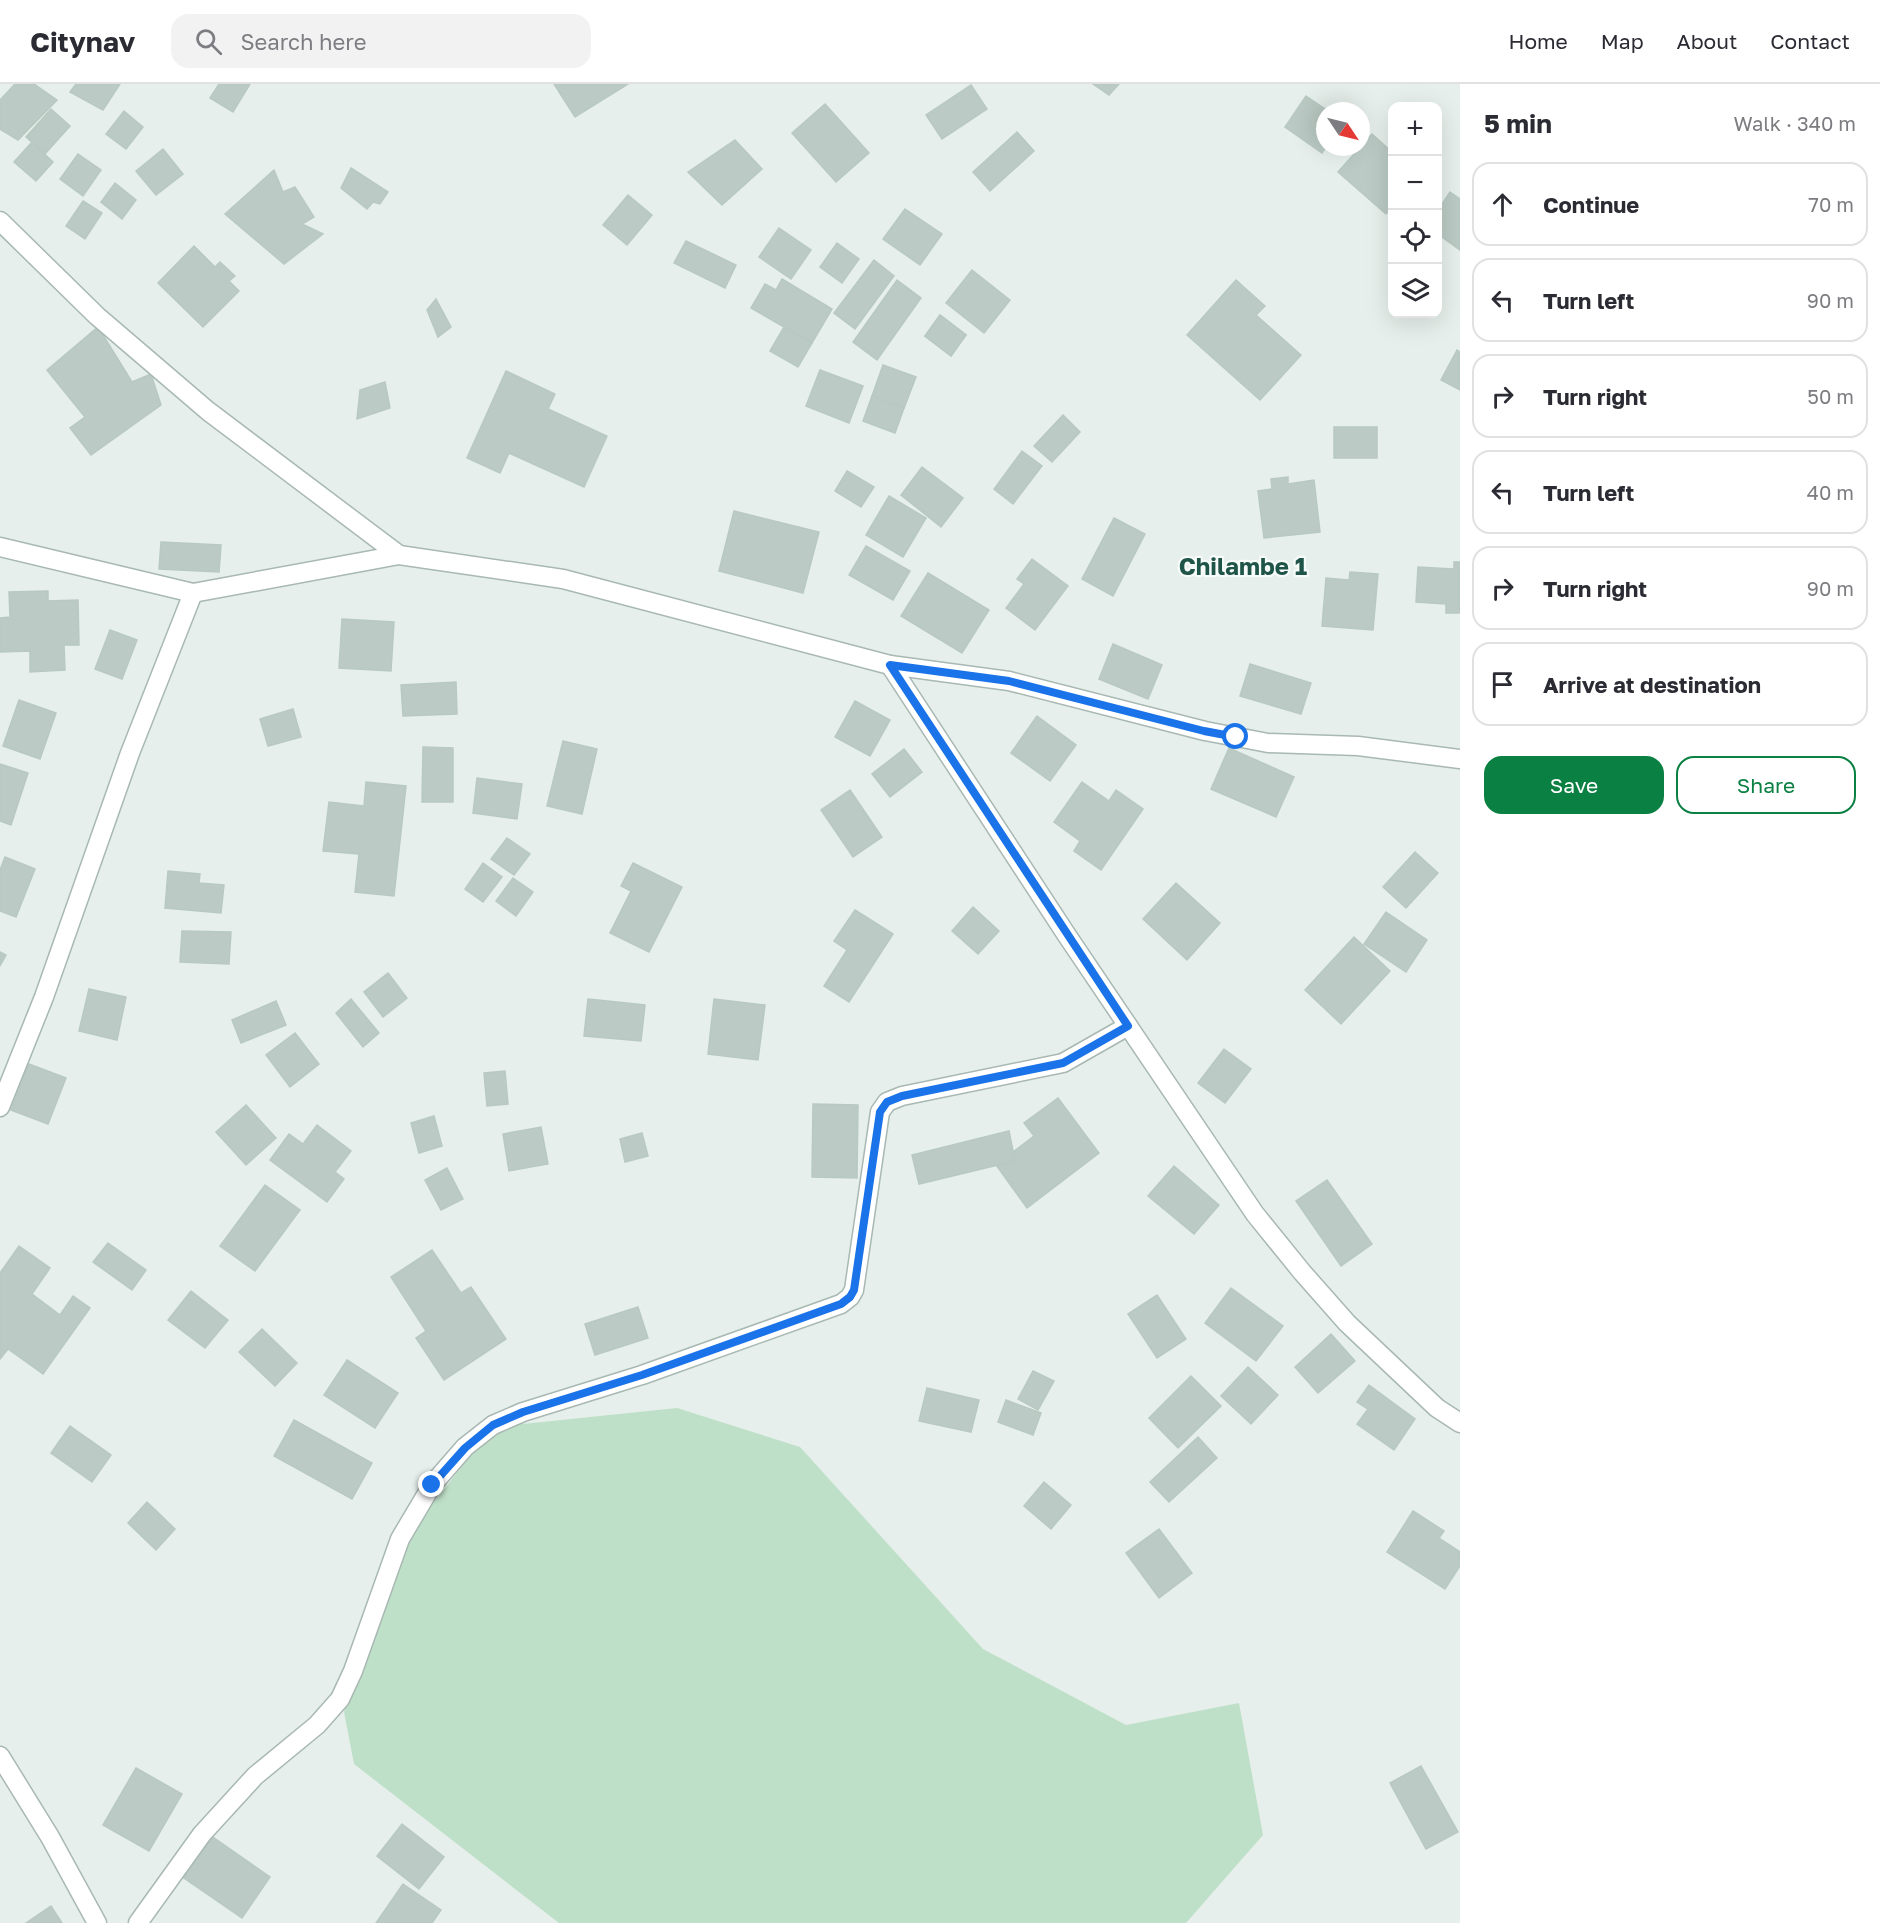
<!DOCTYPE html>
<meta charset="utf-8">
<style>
body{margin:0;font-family:"Golos Text",sans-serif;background:#f2f2f3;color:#2b2b33}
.controls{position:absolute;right:18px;top:18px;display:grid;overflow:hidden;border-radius:12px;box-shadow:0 6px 24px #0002}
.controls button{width:54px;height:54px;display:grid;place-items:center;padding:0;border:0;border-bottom:2px solid #e1e1e2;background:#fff;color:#2b2b33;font:30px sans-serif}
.compass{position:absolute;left:1316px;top:18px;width:54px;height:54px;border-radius:50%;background:#fff;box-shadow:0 6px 24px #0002;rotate:125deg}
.stop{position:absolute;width:18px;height:18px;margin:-14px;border:4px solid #1a73e8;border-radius:50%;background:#fff}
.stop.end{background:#1a73e8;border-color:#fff;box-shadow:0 2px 6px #0008}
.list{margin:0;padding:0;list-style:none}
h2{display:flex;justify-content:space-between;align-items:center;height:78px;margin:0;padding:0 24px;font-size:26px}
h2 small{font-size:20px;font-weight:400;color:#7c7c81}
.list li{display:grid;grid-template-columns:39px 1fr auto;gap:18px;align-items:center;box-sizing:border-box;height:84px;margin:0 12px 12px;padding:0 12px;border:2px solid #e1e1e2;border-radius:18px}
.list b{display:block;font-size:22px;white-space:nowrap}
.list em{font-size:20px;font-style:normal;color:#7c7c81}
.actions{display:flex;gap:12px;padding:18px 24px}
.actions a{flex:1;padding:14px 0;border:2px solid #0b8043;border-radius:18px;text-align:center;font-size:21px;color:#0b8043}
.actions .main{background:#0b8043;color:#fff}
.icon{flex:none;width:33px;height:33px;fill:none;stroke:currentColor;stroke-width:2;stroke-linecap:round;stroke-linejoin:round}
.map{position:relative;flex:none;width:1460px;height:1839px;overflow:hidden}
header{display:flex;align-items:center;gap:36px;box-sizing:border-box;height:84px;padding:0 30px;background:#fff;border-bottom:2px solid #e1e1e2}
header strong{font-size:28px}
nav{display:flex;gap:33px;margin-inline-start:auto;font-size:21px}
.search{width:420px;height:54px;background:#f2f2f3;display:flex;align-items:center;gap:15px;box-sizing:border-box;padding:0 21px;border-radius:18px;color:#7c7c81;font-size:22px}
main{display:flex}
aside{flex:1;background:#fff}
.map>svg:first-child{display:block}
.green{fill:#bfe0c8}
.building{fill:#bbcac4;stroke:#b8c9c2;stroke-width:1.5}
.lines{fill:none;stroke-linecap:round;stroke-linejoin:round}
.street-casing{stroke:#a8b8b2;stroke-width:21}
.street{stroke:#fff;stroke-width:18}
.route{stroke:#1a73e8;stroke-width:8}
.labels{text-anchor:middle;stroke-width:4.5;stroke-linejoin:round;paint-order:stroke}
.quarter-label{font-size:24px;font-weight:bold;fill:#1f5548;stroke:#f7fbf9}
</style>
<header>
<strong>Citynav</strong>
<div class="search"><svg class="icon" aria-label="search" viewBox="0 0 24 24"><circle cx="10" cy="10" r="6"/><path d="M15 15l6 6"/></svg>Search here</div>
<nav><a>Home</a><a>Map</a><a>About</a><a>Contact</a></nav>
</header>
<main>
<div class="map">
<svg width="1460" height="1839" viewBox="0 0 1460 1839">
<rect width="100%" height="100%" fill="#e6efeb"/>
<polygon class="green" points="677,1324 800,1363 983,1565 1126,1641 1239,1619 1263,1751 1186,1839 559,1839 354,1680 344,1628 408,1451 493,1343"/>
<g class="building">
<polygon points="15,0 34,0 57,16 18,56 0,45 0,16"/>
<polygon points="76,0 120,0 103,26 70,8"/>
<polygon points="219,0 250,0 233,28 210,14"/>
<polygon points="554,0 628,0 575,33"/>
<polygon points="1093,0 1119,0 1109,11"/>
<polygon points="971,1 987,25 942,55 926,31"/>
<polygon points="1306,12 1328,27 1325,27 1326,63 1322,69 1285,43"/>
<polygon points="825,20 869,69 836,98 792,49"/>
<polygon points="51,25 70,42 45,70 26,53"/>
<polygon points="124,27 143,43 126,65 106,50"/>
<polygon points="1017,48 1034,67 990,107 973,88"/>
<polygon points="1372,50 1392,68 1392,122 1386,130 1338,88"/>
<polygon points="735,56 762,85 722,121 688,88"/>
<polygon points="32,58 53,78 36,97 14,78"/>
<polygon points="163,65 183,90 156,111 136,87"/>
<polygon points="78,70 101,86 83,112 60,95"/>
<polygon points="351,84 388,108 380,120 373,118 367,125 341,104"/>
<polygon points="274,86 283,108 295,103 314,133 302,140 323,150 284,180 225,130"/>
<polygon points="115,99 136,116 122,135 101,118"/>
<polygon points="1450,108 1460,115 1460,166 1438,150 1438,126"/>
<polygon points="628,111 652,131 627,161 603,141"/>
<polygon points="83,117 102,129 85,155 66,142"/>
<polygon points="905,125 942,150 920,181 883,155"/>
<polygon points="779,144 811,166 791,195 759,173"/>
<polygon points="686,157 736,181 725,204 674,179"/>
<polygon points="837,159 859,175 842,199 820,183"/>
<polygon points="194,162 215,183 220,178 235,192 229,197 239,207 203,243 158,199"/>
<polygon points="874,176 894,192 855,245 834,229"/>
<polygon points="972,186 1010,216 984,249 946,219"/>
<polygon points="782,195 832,225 812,259 751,224 765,200 776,206"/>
<polygon points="897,196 921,214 877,276 853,258"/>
<polygon points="1236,196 1265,222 1256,231 1301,271 1260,316 1187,251"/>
<polygon points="436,215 451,243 438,253 427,226"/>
<polygon points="940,231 966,251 951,272 925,252"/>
<polygon points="940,231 966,251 951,272 925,252"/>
<polygon points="98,243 132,298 151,290 161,321 91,371 70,344 85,333 47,286"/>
<polygon points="784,243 812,259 798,283 770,267"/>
<polygon points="1457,266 1460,268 1460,306 1441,296"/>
<polygon points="883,281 916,293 904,324 872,312"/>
<polygon points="820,286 863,302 849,339 806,322"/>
<polygon points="506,287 555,310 548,325 607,352 584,403 509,369 500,389 467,374"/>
<polygon points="385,298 390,324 357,335 360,306"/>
<polygon points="872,312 904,324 895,349 863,337"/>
<polygon points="1063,331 1080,348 1052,378 1034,362"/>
<rect x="1334" y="343" width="43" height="31"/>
<polygon points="1022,367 1042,382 1013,420 994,405"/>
<polygon points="922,383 963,414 941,443 901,411"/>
<polygon points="847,387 874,403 861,423 835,407"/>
<polygon points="1288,393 1288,400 1314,396 1320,448 1264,454 1258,407 1272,405 1271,395"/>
<polygon points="889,412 926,434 903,473 866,451"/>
<polygon points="734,427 819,448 803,509 719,487"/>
<polygon points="1114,434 1145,450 1113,512 1082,495"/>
<polygon points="161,458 221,461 219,488 159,485"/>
<polygon points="866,462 910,487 893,516 849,491"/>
<polygon points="1032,475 1068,502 1035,546 1006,524 1024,500 1017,495"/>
<polygon points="1454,478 1460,478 1460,529 1446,529 1446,520 1416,518 1418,483 1454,485"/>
<polygon points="1350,488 1378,490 1373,546 1322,542 1326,494 1349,496"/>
<polygon points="928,489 989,526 962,569 901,532"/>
<polygon points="48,507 48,517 78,516 79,561 64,561 65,586 30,588 30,567 0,568 0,534 10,533 9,508"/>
<polygon points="342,535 394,538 391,587 339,584"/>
<polygon points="110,546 137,556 122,595 95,585"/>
<polygon points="1113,560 1162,581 1148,615 1099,595"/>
<polygon points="1250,580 1311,599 1301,630 1240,612"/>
<polygon points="456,598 457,630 403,632 401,601"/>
<polygon points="19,616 56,629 40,675 3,662"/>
<polygon points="855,617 890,636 870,672 835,653"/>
<polygon points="293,625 301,653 268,662 260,635"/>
<polygon points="1037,632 1076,661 1050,697 1011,669"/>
<polygon points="563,657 597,665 582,730 547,722"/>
<polygon points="423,663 453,664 453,718 422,718"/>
<polygon points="1229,664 1294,693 1276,733 1211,705"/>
<polygon points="904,665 922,688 890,713 872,690"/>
<polygon points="0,680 28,689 11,741 0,737"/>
<polygon points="477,694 522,700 517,735 473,729"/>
<polygon points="366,698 406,702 394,812 355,808 359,770 323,767 329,718 364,722"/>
<polygon points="1082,698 1109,717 1116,706 1143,725 1101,786 1074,767 1080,757 1054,738"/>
<polygon points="850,706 882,753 853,773 821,726"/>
<polygon points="507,754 530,770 514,791 491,775"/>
<polygon points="1415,768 1438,789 1406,824 1383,803"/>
<polygon points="5,773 35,785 16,833 0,827 0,786"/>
<polygon points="483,779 502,793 483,818 465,805"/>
<polygon points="633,779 682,803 649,868 610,849 631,807 621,802"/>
<polygon points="168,787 200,790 199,799 224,801 221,829 165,824"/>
<polygon points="513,794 533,808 516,832 496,817"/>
<polygon points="1176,799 1220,839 1187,876 1143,835"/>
<polygon points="973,823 999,847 978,870 952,847"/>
<polygon points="855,826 893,850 849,918 824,902 847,866 834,857"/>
<polygon points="1386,828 1427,856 1406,888 1364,860"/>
<polygon points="182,847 231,848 229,880 180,878"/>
<polygon points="1354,853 1390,887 1341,940 1305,906"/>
<polygon points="0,868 6,871 0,882"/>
<polygon points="388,889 407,914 383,933 364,908"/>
<polygon points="89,905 126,913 117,956 79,947"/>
<polygon points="351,915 379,949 363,963 336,929"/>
<polygon points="588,915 645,921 641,957 584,952"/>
<polygon points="714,915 765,921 758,976 708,970"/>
<polygon points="276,917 286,941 241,959 232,936"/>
<polygon points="295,949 319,980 290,1003 266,971"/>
<polygon points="1224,965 1251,985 1225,1019 1198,999"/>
<polygon points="29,980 66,994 48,1040 11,1026"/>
<polygon points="505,987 508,1020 487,1022 484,989"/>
<polygon points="1058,1014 1099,1069 1027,1124 996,1081 1034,1052 1024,1039"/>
<polygon points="813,1020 858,1021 857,1094 812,1093"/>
<polygon points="246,1021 276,1054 246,1081 216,1048"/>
<polygon points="434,1032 442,1062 419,1069 411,1039"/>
<polygon points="317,1041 351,1067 335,1088 344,1095 327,1118 270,1076 289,1050 303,1060"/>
<polygon points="541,1043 548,1080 509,1087 503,1050"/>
<polygon points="1009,1047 1015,1077 919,1100 912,1071"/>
<polygon points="642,1049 648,1072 625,1078 620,1055"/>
<polygon points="1174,1082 1219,1121 1194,1150 1148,1112"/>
<polygon points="447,1084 463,1115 441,1126 425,1096"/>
<polygon points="1327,1096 1372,1160 1341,1182 1296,1117"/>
<polygon points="265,1101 300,1126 255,1187 220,1162"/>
<polygon points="108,1159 146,1186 132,1206 93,1178"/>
<polygon points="19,1162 50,1184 32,1210 60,1231 73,1212 90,1224 43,1290 8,1265 0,1275 0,1189"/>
<polygon points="432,1166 461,1209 471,1203 506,1255 444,1296 416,1254 426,1247 391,1193"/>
<polygon points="1231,1204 1283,1242 1256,1277 1205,1239"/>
<polygon points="191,1207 228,1236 205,1264 168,1236"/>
<polygon points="1157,1211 1186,1255 1157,1274 1128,1230"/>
<polygon points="638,1223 648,1254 595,1271 585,1240"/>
<polygon points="262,1245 297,1279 275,1302 239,1268"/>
<polygon points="1331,1250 1355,1277 1318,1309 1295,1283"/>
<polygon points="347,1276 398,1309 375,1344 324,1311"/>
<polygon points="1248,1283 1278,1311 1251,1340 1221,1312"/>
<polygon points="1033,1287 1054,1297 1038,1326 1018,1315"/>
<polygon points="1191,1292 1221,1322 1178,1364 1149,1334"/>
<polygon points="1369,1301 1415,1335 1394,1366 1357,1340 1368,1325 1357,1318"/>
<polygon points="927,1304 979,1316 971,1348 919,1337"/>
<polygon points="1006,1316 1041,1329 1033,1351 998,1338"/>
<polygon points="294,1336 372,1379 352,1415 274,1372"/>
<polygon points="70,1342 111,1371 92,1398 51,1369"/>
<polygon points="1198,1353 1217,1374 1169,1418 1150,1398"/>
<polygon points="1044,1398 1071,1421 1051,1445 1024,1422"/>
<polygon points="147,1418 175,1445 156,1466 128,1439"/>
<polygon points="1413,1427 1444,1447 1439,1454 1460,1468 1460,1482 1445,1505 1387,1468"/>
<polygon points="1159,1445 1192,1489 1159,1514 1126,1469"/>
<polygon points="1421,1682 1458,1748 1426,1765 1390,1699"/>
<polygon points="136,1684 182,1710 149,1767 103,1741"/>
<polygon points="402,1740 444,1773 419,1805 377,1772"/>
<polygon points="210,1751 270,1793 242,1834 181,1792"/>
<polygon points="403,1800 441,1826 432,1839 376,1839"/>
<polygon points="51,1822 62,1839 26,1839"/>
</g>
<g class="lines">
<defs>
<g id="street">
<polyline points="0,137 97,232 208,327 399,471"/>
<polyline points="0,463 193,509 399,471 563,495 890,581 1009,597 1205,647 1268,659 1358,662 1460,675"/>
<polyline points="890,581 1066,850 1255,1130 1302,1188 1347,1239 1437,1324 1460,1339"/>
<polyline points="0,1023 44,913 130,669 193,509"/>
<polyline points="0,1672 50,1753 97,1839"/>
<polyline points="138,1839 202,1750 255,1692 317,1641 340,1615 353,1587 400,1455 432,1401 465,1363 493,1341 523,1328 642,1291 841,1220 850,1213 854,1206 880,1028 887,1018 902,1012 1063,979 1128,942"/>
</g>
</defs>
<use href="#street" class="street-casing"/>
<use href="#street" class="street"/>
</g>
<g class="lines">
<polyline class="route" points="432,1401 465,1364 493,1341 523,1328 642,1291 841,1220 850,1213 854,1206 880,1028 887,1018 902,1012 1063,979 1128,942 890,581 1009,597 1204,647 1236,653"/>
</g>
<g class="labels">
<g class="quarter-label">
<text x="1243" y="491">Chilambe 1</text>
</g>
</g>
</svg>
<div class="controls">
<button>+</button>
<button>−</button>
<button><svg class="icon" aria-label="locate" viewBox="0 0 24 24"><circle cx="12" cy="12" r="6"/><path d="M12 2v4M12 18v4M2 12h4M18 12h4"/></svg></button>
<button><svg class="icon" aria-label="layers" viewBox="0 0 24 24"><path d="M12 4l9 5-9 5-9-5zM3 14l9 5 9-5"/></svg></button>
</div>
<svg class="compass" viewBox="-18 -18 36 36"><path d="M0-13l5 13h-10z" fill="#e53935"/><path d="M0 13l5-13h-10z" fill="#7c7c81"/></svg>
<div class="stop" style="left:1236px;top:653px"></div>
<div class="stop end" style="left:432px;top:1401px"></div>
</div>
<aside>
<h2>5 min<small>Walk · 340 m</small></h2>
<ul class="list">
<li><svg class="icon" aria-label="ahead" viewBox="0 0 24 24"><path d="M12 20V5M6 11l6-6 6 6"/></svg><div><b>Continue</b></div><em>70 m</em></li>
<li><svg class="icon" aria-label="left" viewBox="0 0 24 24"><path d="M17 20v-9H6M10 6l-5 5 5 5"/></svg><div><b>Turn left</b></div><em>90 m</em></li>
<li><svg class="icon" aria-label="right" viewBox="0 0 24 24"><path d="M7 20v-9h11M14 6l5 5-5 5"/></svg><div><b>Turn right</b></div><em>50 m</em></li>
<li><svg class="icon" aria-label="left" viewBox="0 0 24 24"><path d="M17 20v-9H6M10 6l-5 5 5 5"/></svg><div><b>Turn left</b></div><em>40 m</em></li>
<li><svg class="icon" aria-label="right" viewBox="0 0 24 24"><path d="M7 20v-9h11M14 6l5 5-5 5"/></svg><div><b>Turn right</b></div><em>90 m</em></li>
<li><svg class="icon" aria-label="arrive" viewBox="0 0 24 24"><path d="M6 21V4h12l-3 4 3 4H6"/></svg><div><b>Arrive at destination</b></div></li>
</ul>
<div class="actions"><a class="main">Save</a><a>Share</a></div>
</aside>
</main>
